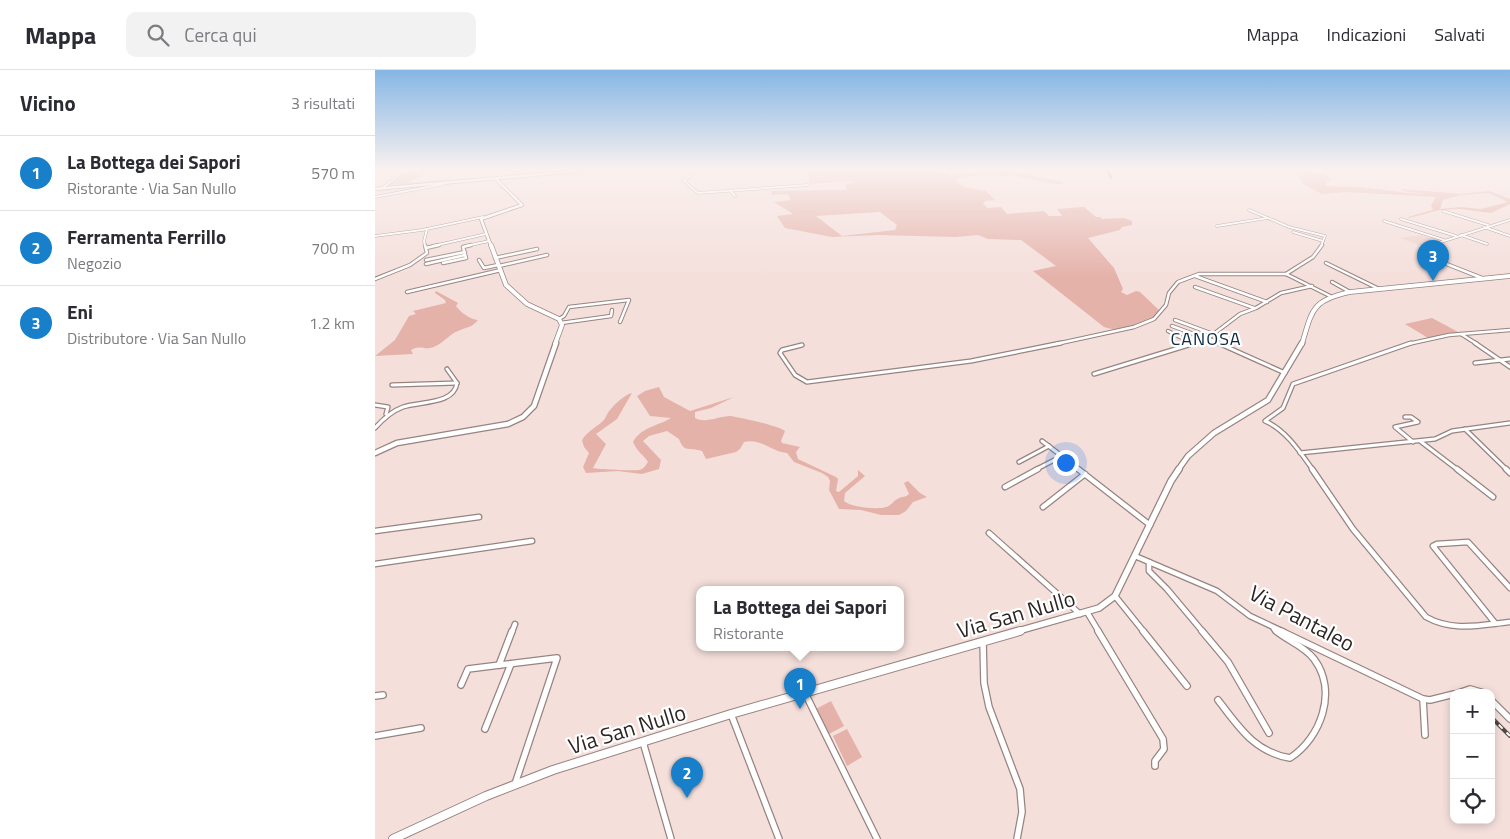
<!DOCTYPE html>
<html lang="it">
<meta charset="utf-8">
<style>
body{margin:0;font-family:"Titillium Web",sans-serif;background:#f2f2f3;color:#2b2b33}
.controls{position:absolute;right:15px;bottom:15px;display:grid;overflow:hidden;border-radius:10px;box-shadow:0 2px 8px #0003}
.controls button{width:45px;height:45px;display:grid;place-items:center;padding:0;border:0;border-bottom:1px solid #e1e1e2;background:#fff;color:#2b2b33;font:25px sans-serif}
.you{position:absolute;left:690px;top:392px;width:18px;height:18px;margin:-12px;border:4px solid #fff;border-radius:50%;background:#1a73e8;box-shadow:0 0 0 8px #1a73e833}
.badge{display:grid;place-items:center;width:32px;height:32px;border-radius:50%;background:#1880cb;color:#fff;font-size:16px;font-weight:700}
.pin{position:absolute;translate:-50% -41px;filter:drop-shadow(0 1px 2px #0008)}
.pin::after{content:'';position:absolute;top:26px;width:18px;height:15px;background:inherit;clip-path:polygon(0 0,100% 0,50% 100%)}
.popup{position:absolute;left:321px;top:516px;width:208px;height:65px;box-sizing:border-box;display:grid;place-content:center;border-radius:10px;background:#fff;filter:drop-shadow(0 1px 4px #0005);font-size:16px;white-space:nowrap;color:#7c7c81}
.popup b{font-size:19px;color:#2b2b33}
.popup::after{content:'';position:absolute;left:50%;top:100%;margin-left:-10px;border:10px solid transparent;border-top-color:#fff}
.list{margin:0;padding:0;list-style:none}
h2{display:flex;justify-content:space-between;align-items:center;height:65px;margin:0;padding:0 20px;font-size:21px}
h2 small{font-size:16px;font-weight:400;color:#7c7c81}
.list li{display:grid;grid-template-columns:32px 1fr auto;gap:15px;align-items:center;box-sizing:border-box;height:75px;padding:0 20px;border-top:1px solid #e1e1e2}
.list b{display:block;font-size:19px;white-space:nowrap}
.list p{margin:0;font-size:16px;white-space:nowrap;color:#7c7c81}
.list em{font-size:16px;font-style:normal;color:#7c7c81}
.icon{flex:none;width:28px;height:28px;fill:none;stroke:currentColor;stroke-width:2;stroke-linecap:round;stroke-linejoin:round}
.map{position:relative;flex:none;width:1135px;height:769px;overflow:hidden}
header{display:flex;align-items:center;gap:30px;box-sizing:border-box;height:70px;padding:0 25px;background:#fff;border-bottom:1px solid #e1e1e2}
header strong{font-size:24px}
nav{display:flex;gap:28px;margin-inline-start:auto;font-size:18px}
.search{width:350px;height:45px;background:#f2f2f3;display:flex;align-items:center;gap:12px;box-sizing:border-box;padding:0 18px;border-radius:10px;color:#7c7c81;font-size:19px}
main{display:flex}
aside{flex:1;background:#fff}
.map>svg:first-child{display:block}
.built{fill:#efd2cd}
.green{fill:#e5b2aa;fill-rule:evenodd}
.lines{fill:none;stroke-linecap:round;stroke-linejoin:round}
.stream{stroke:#91bae0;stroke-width:1}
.street-far4-casing{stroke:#978480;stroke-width:3}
.street-far3-casing{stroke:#978480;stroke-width:4.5}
.street-far2-casing{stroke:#978480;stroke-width:5.5}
.street-far1-casing{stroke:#978480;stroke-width:7}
.street-casing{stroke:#978480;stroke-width:8}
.secondary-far4-casing{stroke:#978480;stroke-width:4}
.secondary-far3-casing{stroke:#978480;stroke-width:5.5}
.secondary-far2-casing{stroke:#978480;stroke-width:7}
.secondary-far1-casing{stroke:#978480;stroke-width:8}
.secondary-casing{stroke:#978480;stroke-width:10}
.street-far4{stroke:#fff;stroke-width:2}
.street-far3{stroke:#fff;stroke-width:2.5}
.street-far2{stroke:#fff;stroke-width:3}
.street-far1{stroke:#fff;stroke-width:4.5}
.street{stroke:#fff;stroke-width:5.5}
.secondary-far4{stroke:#fff;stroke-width:2.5}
.secondary-far3{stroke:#fff;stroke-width:4}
.secondary-far2{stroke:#fff;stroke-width:4.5}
.secondary-far1{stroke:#fff;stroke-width:5.5}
.secondary{stroke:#fff;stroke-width:8}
.rail-far1-casing{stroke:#524846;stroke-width:2.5}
.rail-casing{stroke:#524846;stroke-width:4}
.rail-far1{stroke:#fff;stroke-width:1;stroke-dasharray:2;stroke-linecap:butt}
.rail{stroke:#fff;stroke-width:2;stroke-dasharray:5.5;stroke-linecap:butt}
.labels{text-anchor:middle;stroke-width:4.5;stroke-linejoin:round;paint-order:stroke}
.far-quarter-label{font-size:18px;letter-spacing:1px;fill:#0b2b45;stroke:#fff}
.near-street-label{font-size:22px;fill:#2e2625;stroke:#fff}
</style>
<header>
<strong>Mappa</strong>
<div class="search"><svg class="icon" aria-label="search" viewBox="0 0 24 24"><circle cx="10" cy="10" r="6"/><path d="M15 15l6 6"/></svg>Cerca qui</div>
<nav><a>Mappa</a><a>Indicazioni</a><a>Salvati</a></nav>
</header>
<main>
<aside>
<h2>Vicino<small>3 risultati</small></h2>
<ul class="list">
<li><span class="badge">1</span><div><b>La Bottega dei Sapori</b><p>Ristorante · Via San Nullo</p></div><em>570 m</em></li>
<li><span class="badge">2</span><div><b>Ferramenta Ferrillo</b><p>Negozio</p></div><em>700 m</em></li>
<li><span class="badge">3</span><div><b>Eni</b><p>Distributore · Via San Nullo</p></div><em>1.2 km</em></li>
</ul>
</aside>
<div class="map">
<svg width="1135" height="769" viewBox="0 0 1135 769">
<rect width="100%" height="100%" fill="#f4dfdb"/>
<polygon class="built" points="1045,165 1065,171 1061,174 1057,173 1044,175 1025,168"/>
<g class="green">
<polygon points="35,99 56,99 33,113 76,109 62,113 13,115 13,113"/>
<path d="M432 99H564L576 106 622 99H639L640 102 688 112V114C675 115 655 109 642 106 637 104 632 107 626 106 611 105 595 105 579 109L589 117 611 121 620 130 610 131 608 134 613 138 626 137 632 144 669 141 674 146H687L682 139 709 137 721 147H726V149L749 148 757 151V155L747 157 745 160 713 168 739 198 748 219 746 222 752 225 761 221 765 222 785 241C773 255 747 264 729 257L658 201 681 196 646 170 613 169 603 165 581 167 504 165 457 167 410 158 402 146 418 144 399 132 416 130 413 124 397 125 396 121 472 120 470 114 479 113 476 111 435 114ZM505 142 522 155 520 160 467 166 441 146Z"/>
<path d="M913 99C929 99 945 98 957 110L952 111 951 116 985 117 1033 123 1053 124 1028 121 1026 119 1086 124 1114 121 1135 129V134L1116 143 1085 139 1064 140 1034 148 1033 147 1058 140 1056 135 1061 127 971 122 947 124 928 114 924 106ZM1114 123 1133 132 1106 139 1086 137 1065 139 1068 130 1086 125Z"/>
<path d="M61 221 83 233 81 236C86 243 95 249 103 250 97 258 91 257 83 261 74 264 65 277 55 278 47 279 45 275 36 280L38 284 0 286 20 270 34 246 41 244 38 241 71 233 70 230 60 223Z"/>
<polygon points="1057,248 1085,263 1053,268 1030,254"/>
<path d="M284 317 289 327 315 341 359 327 336 338 320 342V348C330 354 344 346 355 346 364 347 404 356 410 361L406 371 407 373 425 377 421 382 423 389 461 407 463 409 461 421 464 422 483 406V400L490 406 470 423 469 431C475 437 502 440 511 437 516 436 519 430 524 428 528 426 530 428 534 424L529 413 533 411 545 423 552 427 538 432 531 441 524 445H506L486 440 464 439 454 420 455 411 453 407 447 403 419 392 412 383C397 382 386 368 369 372L365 379 361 382 331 389 327 381C314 377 309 383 304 369L292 361 274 366 268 371 286 390 284 399 267 404 243 401 211 403 208 397 214 383 209 377 207 370C214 360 220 358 228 351 231 348 232 343 235 340 240 334 249 325 257 323L242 349 221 364 231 374 218 398C220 399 260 401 264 400 269 399 270 396 273 392 268 384 263 383 258 372 266 357 283 356 296 348L275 346 262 326 270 321Z"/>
<polygon points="456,631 469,656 454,664 441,639"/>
<polygon points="472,659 487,687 472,696 458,666"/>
</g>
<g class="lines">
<g class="stream">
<polyline points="81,110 112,108"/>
<polyline points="10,124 55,115"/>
</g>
<defs>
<g id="street-far4">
<polyline points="323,99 309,111 323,123 433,115"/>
<polyline points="7,118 33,99"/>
<polyline points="355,120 360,126"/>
<polyline points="0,127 69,114"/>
<polyline points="874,140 914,157 950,166 946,176"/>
<polyline points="1068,141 1113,155"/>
<polyline points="1026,149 1081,166"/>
<polyline points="1009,151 1069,170"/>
<polyline points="842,156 893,148"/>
<polyline points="1109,157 1135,166"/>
<polyline points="918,162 948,171"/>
<polyline points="1086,165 1112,174"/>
<polyline points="0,166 47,160 108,147"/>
<polyline points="50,176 49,171 52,159"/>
<polyline points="58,176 111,164"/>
<polyline points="91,176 114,171"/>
<polyline points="1066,176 1066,172 1135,150"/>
</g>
<g id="street-far3">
<polyline points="1066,175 1066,186 1069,193 1107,208"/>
<polyline points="51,178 64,175"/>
<polyline points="120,188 162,179"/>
<polyline points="51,190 90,182"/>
<polyline points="104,190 109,198 123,195"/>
<polyline points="68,193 91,188 88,177 96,175"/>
<polyline points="951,193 1004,219"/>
<polyline points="51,194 90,185"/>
<polyline points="124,196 172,185"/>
<polyline points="911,204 938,187 947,175"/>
<polyline points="820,206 892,232"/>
<polyline points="0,209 35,195 52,183 50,175"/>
<polyline points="957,212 975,222"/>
<polyline points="820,217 879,238"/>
<polyline points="32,222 126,200"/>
<polyline points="184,249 189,246 194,237 254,230 245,252"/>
<polyline points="800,250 838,264"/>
<polyline points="186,253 236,246 237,240"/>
<polyline points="797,256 832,269 865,244 881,238 906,223 937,216"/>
<polyline points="793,261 819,274"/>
<polyline points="1086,264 1102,274"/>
<polyline points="681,274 759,257 779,249 791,235 794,223 803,212 824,204 911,204 955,226"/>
<polyline points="816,274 834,269 846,274"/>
<polyline points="1033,274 1074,265 1135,260"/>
</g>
<g id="street-far2">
<polyline points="843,273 910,303"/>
<polyline points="1100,273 1135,297"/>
<polyline points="427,275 407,280 405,283 420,305 432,312 596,291 686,273"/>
<polyline points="1100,293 1135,289"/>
<polyline points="719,304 820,273"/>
<polyline points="17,315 82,313"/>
<polyline points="0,335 13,337 11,344"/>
<polyline points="1030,347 1036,347 1043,352 1020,357 1038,372"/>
<path d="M0 358C8 349 17 341 28 337 45 331 79 335 82 313L72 299"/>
<polyline points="1090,359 1132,400"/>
<polyline points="667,371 705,400"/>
<polyline points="1045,371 1083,400"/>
<polyline points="925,383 1060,369 1077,361 1135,353"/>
<polyline points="644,392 674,376"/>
<polyline points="660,400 687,386"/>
<path d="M938 400C925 382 911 360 890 351L908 338 918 314 1036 273"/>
</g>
<g id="street-far1">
<polyline points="703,399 775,455"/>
<path d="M937 399 978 459 1051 547C1078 562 1105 555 1135 552"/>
<polyline points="1082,399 1118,427"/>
<polyline points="1131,399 1135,403"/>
<polyline points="630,417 663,399"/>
<polyline points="668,437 710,404"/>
<polyline points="0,461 104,447"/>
<polyline points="614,463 705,544"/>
<polyline points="760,486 842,521 875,546 909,562"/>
<polyline points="774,492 774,501 792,519 828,562"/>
<polyline points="0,494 157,471"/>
<polyline points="740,526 769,562"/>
<polyline points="712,542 724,562"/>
<polyline points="1120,553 1058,476 1062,474 1093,472 1135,518"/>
<polyline points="899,559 903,562"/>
<polyline points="137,562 140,554"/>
</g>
<g id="street">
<polyline points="723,561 788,669 789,679 780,691 780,696"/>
<polyline points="768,561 812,616"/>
<polyline points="827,561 853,592 894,663"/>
<polyline points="906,561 1048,629 1055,630 1079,624"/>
<polyline points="608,571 609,613 614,637 645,719 647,742 642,769"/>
<polyline points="124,595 137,561"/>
<polyline points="86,615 93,599 182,588 140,714"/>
<polyline points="430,623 502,769"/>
<polyline points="1083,623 1095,619 1109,623"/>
<polyline points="0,626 8,625"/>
<polyline points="1048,629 1050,665"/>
<path d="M843 630C864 657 879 682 915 688 946 668 963 621 939 589 929 576 913 571 901 561"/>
<polyline points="1116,630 1135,649"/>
<polyline points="356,644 404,769"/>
<polyline points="110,659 136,594"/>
<polyline points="0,666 46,658"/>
<polyline points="268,672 296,769"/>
</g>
<g id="secondary-far4">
<polyline points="0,119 224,99"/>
<polyline points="116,176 106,149 147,135 120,108"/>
</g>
<g id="secondary-far3">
<polyline points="116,175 131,215 152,234 184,249 187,255 180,274"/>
<path d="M927 274C937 240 937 230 975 222L1135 206"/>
</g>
<g id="secondary-far2">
<polyline points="0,383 22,373 133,354 148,347 159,336 181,273"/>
<polyline points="803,400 813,386 839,363 893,330 927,273"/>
</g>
<polyline id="secondary-far1" points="640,562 724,538 740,526 796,411 804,399"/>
<polyline id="secondary" points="18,769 111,726 178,700 356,644 645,561"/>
</defs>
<use href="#street-far4" class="street-far4-casing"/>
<use href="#street-far3" class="street-far3-casing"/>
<use href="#street-far2" class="street-far2-casing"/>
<use href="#street-far1" class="street-far1-casing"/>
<use href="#street" class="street-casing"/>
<use href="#secondary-far4" class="secondary-far4-casing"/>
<use href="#secondary-far3" class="secondary-far3-casing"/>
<use href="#secondary-far2" class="secondary-far2-casing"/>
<use href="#secondary-far1" class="secondary-far1-casing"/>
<use href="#secondary" class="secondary-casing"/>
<use href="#street-far4" class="street-far4"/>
<use href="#street-far3" class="street-far3"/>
<use href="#street-far2" class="street-far2"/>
<use href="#street-far1" class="street-far1"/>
<use href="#street" class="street"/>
<use href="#secondary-far4" class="secondary-far4"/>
<use href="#secondary-far3" class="secondary-far3"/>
<use href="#secondary-far2" class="secondary-far2"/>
<use href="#secondary-far1" class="secondary-far1"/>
<use href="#secondary" class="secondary"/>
<defs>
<polyline id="rail-far1" points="731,99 736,107"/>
<polyline id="rail" points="1116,647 1135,666"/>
</defs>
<use href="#rail-far1" class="rail-far1-casing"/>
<use href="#rail" class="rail-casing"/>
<use href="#rail-far1" class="rail-far1"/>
<use href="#rail" class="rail"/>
</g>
<linearGradient id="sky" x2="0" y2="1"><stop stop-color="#85b6e5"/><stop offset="0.48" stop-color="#faf1ef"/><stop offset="1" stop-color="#faf1ef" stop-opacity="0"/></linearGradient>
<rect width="1135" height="207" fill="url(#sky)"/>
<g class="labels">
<g class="far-quarter-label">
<text x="831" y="275">CANOSA</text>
</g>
<g class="near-street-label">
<text transform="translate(641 544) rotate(-16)" y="8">Via San Nullo</text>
<text transform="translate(927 548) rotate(28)" y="8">Via Pantaleo</text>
<text transform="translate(252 659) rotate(-17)" y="8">Via San Nullo</text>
</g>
</g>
</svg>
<div class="controls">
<button>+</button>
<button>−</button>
<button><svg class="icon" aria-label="locate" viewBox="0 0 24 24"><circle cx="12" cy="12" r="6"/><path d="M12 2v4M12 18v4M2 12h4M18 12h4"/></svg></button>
</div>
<div class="you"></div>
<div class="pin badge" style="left:425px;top:639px">1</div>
<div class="popup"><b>La Bottega dei Sapori</b>Ristorante</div>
<div class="pin badge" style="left:312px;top:728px">2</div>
<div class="pin badge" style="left:1058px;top:211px">3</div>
</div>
</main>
